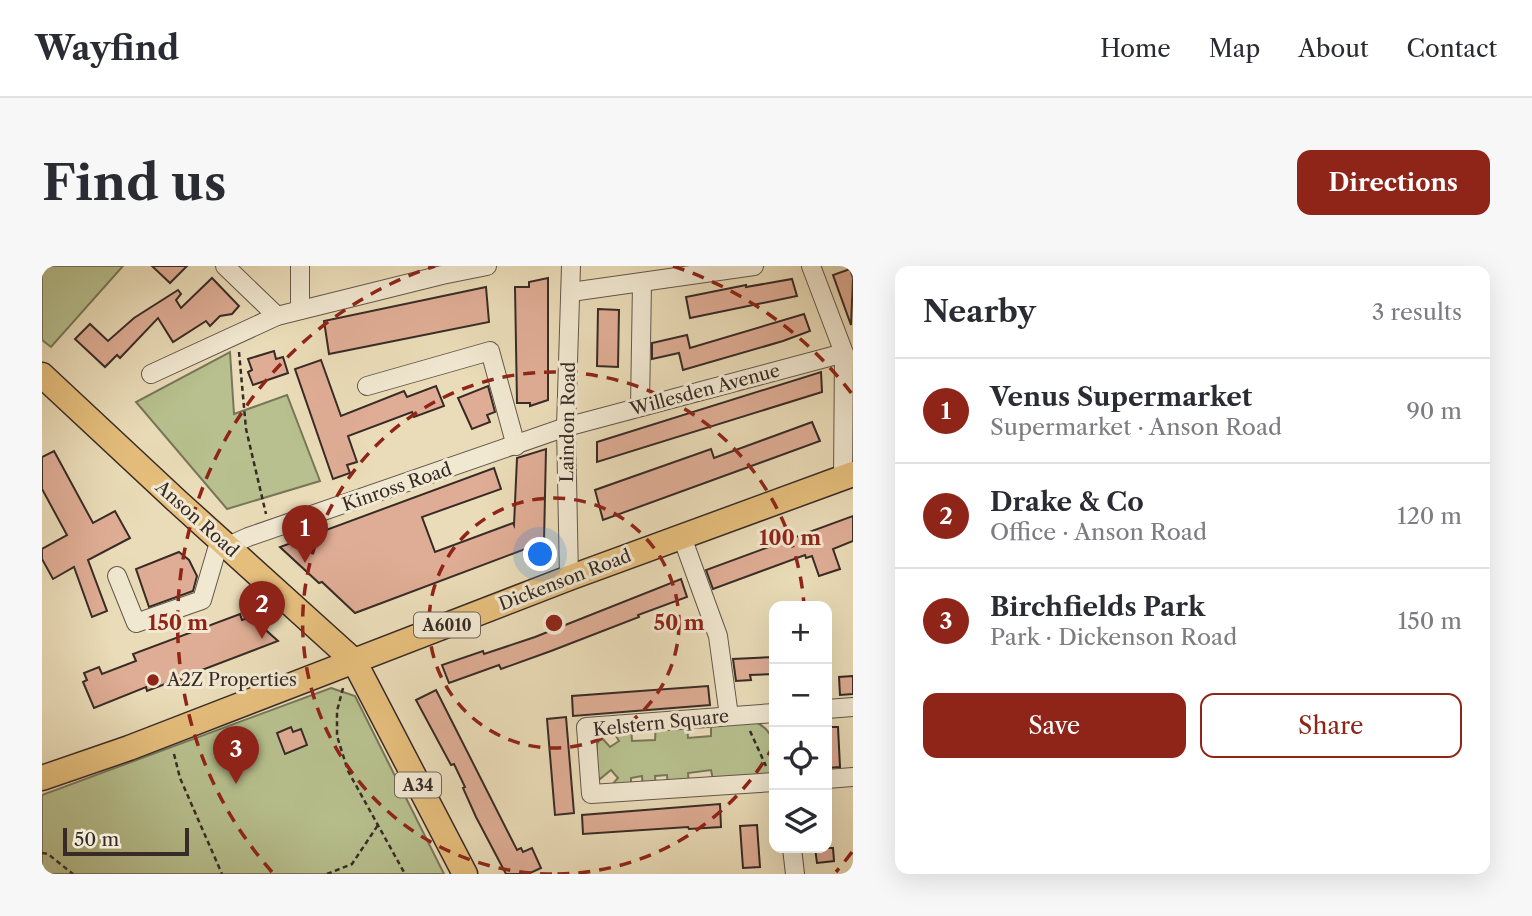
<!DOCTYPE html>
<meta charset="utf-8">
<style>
body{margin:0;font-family:"Libre Caslon Text",serif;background:#f7f7f7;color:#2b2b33}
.controls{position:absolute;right:21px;bottom:21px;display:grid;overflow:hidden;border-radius:14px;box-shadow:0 7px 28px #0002}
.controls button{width:63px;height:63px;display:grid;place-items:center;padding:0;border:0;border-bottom:2px solid #e1e1e2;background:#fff;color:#2b2b33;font:35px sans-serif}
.scale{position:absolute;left:21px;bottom:18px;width:126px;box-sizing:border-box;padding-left:7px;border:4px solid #382b27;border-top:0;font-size:19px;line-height:24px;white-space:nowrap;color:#382b27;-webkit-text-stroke:5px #f1e8d1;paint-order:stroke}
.you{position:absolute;left:499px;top:289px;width:24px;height:24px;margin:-18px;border:5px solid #fff;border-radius:50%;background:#1a73e8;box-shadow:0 0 0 10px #1a73e833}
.badge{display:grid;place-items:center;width:46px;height:46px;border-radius:50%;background:#8f2418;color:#fff;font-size:23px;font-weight:700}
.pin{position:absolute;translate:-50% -58px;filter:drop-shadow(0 2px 4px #0008)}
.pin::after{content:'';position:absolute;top:37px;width:24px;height:21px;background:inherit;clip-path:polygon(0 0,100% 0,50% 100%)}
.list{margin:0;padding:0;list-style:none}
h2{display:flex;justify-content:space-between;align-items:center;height:91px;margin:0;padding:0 28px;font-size:30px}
h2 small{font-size:23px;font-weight:400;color:#7c7c81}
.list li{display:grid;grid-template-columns:46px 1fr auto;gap:21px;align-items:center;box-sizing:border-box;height:105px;padding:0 28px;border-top:2px solid #e1e1e2}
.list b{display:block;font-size:26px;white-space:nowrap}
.list p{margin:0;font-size:23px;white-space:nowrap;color:#7c7c81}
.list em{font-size:23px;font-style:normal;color:#7c7c81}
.actions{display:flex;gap:14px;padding:21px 28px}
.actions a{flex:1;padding:16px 0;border:2px solid #8f2418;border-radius:14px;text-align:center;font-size:24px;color:#8f2418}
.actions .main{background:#8f2418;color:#fff}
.icon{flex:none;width:38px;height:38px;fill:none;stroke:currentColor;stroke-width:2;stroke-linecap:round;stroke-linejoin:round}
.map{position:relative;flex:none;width:811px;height:608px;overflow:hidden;border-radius:14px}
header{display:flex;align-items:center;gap:42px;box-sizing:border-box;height:98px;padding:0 35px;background:#fff;border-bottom:2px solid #e1e1e2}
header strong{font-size:33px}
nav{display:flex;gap:38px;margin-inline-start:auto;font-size:24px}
.intro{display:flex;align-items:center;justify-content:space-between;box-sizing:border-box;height:168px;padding:0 42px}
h1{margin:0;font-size:49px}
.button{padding:18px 32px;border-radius:14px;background:#8f2418;color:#fff;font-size:24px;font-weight:700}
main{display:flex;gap:42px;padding:0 42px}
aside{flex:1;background:#fff;border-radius:14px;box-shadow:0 7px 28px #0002}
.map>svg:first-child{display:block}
.green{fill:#b7c08e;stroke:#78765a;stroke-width:2}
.building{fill:#dfad95;stroke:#382b27;stroke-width:2}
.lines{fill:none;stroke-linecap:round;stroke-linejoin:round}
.minor-casing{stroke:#64574b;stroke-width:20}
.highway-casing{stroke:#382b27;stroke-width:27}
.path{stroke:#382b27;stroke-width:2.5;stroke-dasharray:5 3.5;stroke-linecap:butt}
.minor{stroke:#f1e8d1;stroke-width:18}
.highway{stroke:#e5be7c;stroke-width:24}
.ring{fill:none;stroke:#8f2418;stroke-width:3.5;stroke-dasharray:12 9}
.poi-dot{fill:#8f2418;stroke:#f1e8d1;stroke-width:2.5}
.labels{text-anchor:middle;stroke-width:6;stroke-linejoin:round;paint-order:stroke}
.shield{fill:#f1e8d1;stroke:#70645a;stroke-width:2}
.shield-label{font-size:16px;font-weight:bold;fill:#382b27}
.street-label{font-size:18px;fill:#382b27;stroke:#f1e8d1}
.poi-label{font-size:18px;fill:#382b27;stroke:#f1e8d1;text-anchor:start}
.centre{fill:#8f2418;stroke:#f1e8d1;stroke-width:3.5}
.ring-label{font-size:21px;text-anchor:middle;font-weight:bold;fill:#8f2418;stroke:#f1e8d1;stroke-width:6;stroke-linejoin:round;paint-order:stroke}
</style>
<header>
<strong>Wayfind</strong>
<nav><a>Home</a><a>Map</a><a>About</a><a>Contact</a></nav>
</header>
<div class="intro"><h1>Find us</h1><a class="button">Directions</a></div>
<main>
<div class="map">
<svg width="811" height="608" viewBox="0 0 811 608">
<rect width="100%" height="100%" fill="#eadcb8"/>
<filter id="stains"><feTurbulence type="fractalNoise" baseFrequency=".00286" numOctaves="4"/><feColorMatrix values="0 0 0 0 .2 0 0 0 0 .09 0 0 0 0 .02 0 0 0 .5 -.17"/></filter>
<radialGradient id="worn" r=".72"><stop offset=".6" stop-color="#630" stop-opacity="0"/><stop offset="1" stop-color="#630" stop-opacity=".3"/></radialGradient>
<g class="green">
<polygon points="0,0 81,0 9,81 0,74"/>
<polygon points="188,86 192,148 245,129 278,215 185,243 94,136"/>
<polygon points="289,422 313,430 402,608 0,608 0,529"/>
<path d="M710 455C733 462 739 489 727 508L672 518 669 504 646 507 647 519 626 521 625 509 613 510 614 522H601L600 510 589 512V523L567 522 576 512 569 504 558 513 555 509V478L559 471 568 481 577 475 571 465 589 461 590 475 613 474 614 459 645 458 646 472 669 470V457Z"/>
</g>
<g class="building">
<polygon points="110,0 145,0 128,17"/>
<polygon points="808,3 811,12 809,59 791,9"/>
<polygon points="170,12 197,40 190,48 178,50 168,60 164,55 131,76 116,52 78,92 75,89 63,101 33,73 48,58 66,75 92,52 136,24 139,28 134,34 139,42"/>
<polygon points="506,12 506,134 488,140 488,137 475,137 473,21 487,21 487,16"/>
<polygon points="750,13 755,30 648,52 644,31 704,19 704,21"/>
<polygon points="444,21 447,56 287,88 282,55"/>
<polygon points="556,43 577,44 576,101 555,100"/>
<polygon points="762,48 768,65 741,75 641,104 637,87 610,93 610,77 645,69 648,82"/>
<polygon points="232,85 234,93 241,91 246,107 211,119 206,106 210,104 206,93"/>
<polygon points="279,94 299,150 362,125 365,131 394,120 402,140 372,151 370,146 306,170 315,196 305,199 308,207 291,213 253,103"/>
<polygon points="779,106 780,126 555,196 555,176"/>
<polygon points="446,120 453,146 445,149 448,156 430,163 416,132"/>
<polygon points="770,156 778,175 561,254 553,224 669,183 672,192"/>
<polygon points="504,183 502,276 313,347 280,316 277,317 238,281 452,202 459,223 380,251 393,286 471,257 472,259 475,192"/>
<polygon points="12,185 51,257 73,245 88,272 46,294 65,345 50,351 32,301 11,313 0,293 0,283 25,269 0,223 0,191"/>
<polygon points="811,250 811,275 791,283 798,303 777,310 770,290 764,292 763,289 671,323 664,304"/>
<polygon points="137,286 147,294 155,310 151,325 107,341 94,303"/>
<polygon points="639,313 645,331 596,349 597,351 509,385 459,403 457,399 407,417 400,399 441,385 442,388 493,371"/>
<polygon points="198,348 200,354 209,351 236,375 105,425 104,421 52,442 41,416 45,414 42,407 57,401 60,408 94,395 91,388"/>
<polygon points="732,391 732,408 708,409 709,414 694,415 691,393"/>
<polygon points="811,410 811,428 798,429 797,411"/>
<polygon points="666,420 668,439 531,450 530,430"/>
<polygon points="394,424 475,584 479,582 481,586 490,582 499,602 486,608 464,608 434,551 421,522 423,521 412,498 409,499 374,434"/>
<polygon points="524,451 532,547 513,549 505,453"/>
<polygon points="249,461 251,466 259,463 265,479 243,488 235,467"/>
<polygon points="785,461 796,461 798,501 785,502"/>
<polygon points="678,538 679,561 647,563 646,561 541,568 540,549"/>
<polygon points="715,559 718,601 701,602 698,560"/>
<polygon points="773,582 791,582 792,595 775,597"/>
</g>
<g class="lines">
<defs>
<g id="minor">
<polyline points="183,0 235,50"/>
<polyline points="258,0 258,44"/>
<polyline points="769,0 802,87 801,211"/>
<polyline points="529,26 712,0"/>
<polyline points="109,108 235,50 400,9 445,0"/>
<polyline points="325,120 448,85 474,180"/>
<polyline points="598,141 600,17"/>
<polyline points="640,271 676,370 687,450"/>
<polyline points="186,280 206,271 524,161 802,87"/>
<polyline points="75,310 94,357 160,334 178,273"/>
<polyline points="527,312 524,161 529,0"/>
<polyline points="785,443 811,441"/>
<polyline points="732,447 544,461 549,528 732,516"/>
<polyline points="785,513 811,511"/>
<polyline points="750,582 753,608"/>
</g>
<g id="highway">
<polyline points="0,109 136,236 312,395 423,608"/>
<polyline points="0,512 87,482 527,312 811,208"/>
</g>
</defs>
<use href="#minor" class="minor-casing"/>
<use href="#highway" class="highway-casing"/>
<g class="path">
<polyline points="197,86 204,163 224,248"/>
<polyline points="301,422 295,445 295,470 306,505 363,608"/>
<polyline points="708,465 724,500"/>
<polyline points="132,488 138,512 180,608"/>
<polyline points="0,587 6,588 31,608"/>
<polyline points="285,608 310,598 336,559"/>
</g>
<use href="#minor" class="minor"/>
<use href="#highway" class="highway"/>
</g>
<g class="ring">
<circle cx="512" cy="357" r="125"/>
<path d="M732 479A251 251 0 0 1 514 608M510 608A251 251 0 1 1 762 339"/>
<path d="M810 586A376 376 0 0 1 794 606M230 606A376 376 0 0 1 393 0M631 0A376 376 0 0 1 810 128"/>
</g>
<circle class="poi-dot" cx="111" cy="414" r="7"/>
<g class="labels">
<g class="shield">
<rect x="372" y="346.5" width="66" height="25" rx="5"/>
<rect x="353" y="506.5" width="46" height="25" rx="5"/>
</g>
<g class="shield-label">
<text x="405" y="365">A6010</text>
<text x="376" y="525">A34</text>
</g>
<g class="street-label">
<text transform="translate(663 124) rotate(-15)" y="6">Willesden Avenue</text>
<text transform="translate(526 156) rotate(-89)" y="6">Laindon Road</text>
<text transform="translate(355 221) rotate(-19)" y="6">Kinross Road</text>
<text transform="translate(155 253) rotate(42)" y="6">Anson Road</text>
<text transform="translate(523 314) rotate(-21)" y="6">Dickenson Road</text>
<text transform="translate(619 457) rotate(-6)" y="6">Kelstern Square</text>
</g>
<g class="poi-label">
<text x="125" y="420">A2Z Properties</text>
</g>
</g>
<circle cx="512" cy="357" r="10" class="centre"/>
<g class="ring-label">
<text x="748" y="279">100 m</text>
<text x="637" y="364">50 m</text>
<text x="136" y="364">150 m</text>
</g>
<rect width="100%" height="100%" filter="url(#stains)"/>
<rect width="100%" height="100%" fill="url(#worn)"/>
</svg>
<div class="controls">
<button>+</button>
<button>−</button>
<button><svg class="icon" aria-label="locate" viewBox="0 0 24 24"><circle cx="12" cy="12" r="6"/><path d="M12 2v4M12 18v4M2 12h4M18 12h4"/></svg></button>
<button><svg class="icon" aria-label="layers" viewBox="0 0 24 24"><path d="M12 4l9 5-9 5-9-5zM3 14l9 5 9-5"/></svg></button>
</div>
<div class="scale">50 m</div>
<div class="you"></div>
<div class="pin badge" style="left:263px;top:297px">1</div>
<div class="pin badge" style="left:220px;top:373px">2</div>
<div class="pin badge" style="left:194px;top:518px">3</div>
</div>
<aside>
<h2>Nearby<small>3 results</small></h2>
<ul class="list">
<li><span class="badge">1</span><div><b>Venus Supermarket</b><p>Supermarket · Anson Road</p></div><em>90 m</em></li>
<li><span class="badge">2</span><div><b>Drake &amp; Co</b><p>Office · Anson Road</p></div><em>120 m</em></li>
<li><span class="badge">3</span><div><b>Birchfields Park</b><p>Park · Dickenson Road</p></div><em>150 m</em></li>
</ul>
<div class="actions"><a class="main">Save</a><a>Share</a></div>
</aside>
</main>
